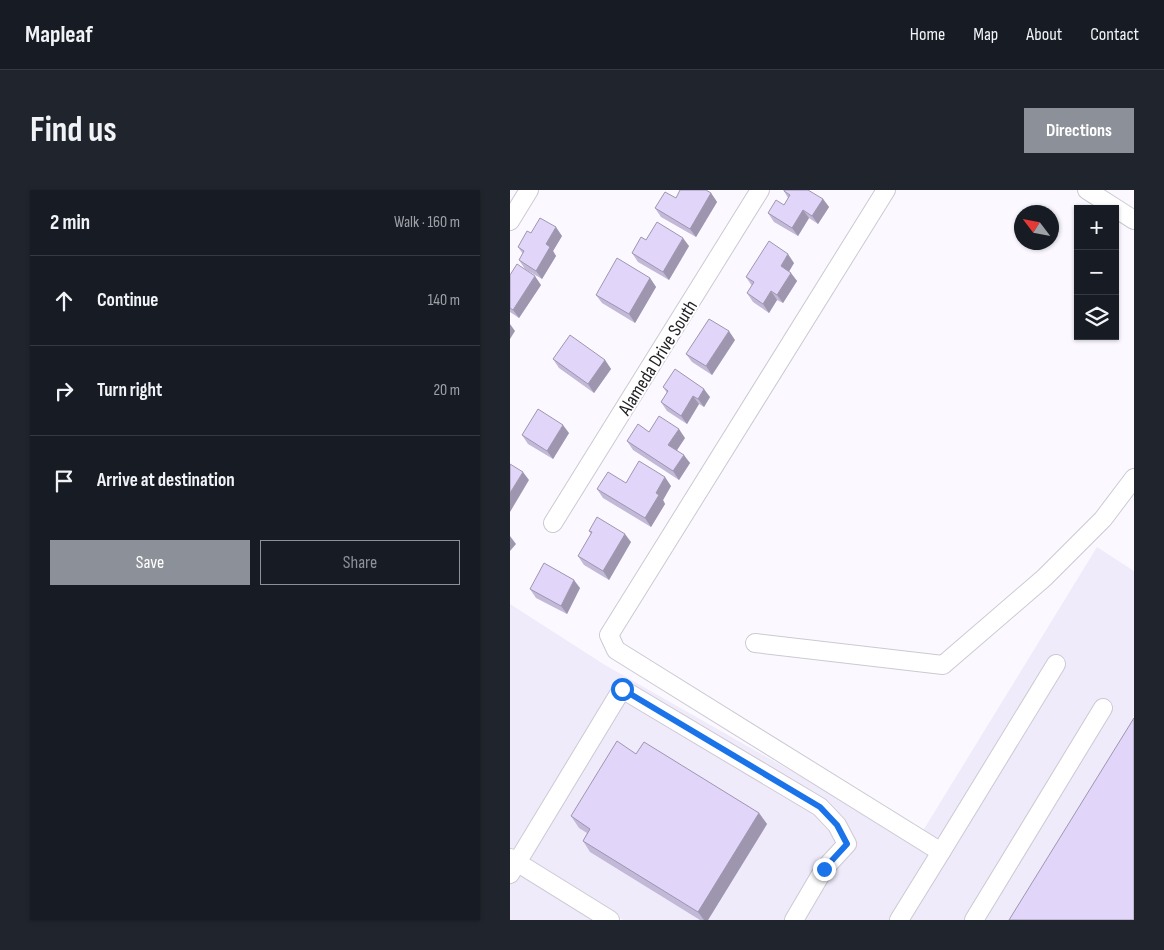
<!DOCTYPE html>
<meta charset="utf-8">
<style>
body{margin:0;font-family:"Sofia Sans Condensed",sans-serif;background:#20242c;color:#f1f3f6}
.controls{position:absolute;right:15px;top:15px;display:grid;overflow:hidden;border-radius:0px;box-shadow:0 1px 4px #0004}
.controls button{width:45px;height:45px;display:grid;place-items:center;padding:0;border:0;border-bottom:1px solid #363941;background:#171b24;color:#f1f3f6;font:25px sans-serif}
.compass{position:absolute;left:504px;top:15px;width:45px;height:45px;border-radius:50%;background:#171b24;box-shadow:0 1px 4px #0004;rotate:302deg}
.stop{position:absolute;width:15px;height:15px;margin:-11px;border:4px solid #1a73e8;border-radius:50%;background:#fff}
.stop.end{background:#1a73e8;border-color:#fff;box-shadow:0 1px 5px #0008}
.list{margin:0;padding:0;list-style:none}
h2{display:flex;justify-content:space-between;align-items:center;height:65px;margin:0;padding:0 20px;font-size:21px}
h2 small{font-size:16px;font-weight:400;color:#9ea1a6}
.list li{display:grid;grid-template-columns:32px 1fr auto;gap:15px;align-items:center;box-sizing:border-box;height:90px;padding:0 20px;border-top:1px solid #363941}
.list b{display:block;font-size:19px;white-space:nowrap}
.list em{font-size:16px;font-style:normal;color:#9ea1a6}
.actions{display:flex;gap:10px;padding:15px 20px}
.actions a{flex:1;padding:11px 0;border:1px solid #8c9099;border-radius:0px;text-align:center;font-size:18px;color:#8c9099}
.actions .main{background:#8c9099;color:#fff}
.icon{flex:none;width:28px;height:28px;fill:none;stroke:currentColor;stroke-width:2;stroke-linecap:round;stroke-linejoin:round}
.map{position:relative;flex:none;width:624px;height:730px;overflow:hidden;border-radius:0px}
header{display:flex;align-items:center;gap:30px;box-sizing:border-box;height:70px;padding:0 25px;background:#171b24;border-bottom:1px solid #363941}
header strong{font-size:24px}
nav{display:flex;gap:28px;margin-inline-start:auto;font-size:18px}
.intro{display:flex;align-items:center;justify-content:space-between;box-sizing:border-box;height:120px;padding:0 30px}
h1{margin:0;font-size:35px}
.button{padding:12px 22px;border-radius:0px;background:#8c9099;color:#fff;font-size:18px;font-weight:700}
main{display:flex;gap:30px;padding:0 30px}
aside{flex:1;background:#171b24;border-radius:0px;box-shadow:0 1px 4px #0004}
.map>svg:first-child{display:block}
.built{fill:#efebfb}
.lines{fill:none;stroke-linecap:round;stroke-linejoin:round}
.minor-casing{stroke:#ccc9d2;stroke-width:20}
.minor{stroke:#fff;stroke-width:18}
.wall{fill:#c2b8d7}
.shaded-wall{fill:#9e96af}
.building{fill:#e1d6fa;stroke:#9e96af}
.route{stroke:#1a73e8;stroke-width:6}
.labels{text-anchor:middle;stroke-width:4;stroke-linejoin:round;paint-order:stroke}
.street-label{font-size:19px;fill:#201f23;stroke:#fff}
</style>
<header>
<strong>Mapleaf</strong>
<nav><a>Home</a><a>Map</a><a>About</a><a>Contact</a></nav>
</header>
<div class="intro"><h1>Find us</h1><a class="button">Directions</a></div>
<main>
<aside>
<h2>2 min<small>Walk · 160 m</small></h2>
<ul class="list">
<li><svg class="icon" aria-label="ahead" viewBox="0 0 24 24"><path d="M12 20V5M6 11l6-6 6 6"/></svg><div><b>Continue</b></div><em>140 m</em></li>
<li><svg class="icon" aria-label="right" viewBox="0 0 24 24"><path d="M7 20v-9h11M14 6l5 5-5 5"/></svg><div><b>Turn right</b></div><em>20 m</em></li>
<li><svg class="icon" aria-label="arrive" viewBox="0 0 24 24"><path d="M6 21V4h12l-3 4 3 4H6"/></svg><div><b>Arrive at destination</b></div></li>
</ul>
<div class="actions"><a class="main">Save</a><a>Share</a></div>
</aside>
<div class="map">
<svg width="624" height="730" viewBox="0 0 624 730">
<rect width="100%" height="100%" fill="#fbf9ff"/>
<g class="built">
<polygon points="587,357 624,381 624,730 113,730 0,660 0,414 95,475 406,652"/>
<polygon points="0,676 88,730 0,730"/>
</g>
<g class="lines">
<defs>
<g id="minor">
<polyline points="376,0 99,445 106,460 431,662 546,474"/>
<polyline points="577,0 624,30"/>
<polyline points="0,31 19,0"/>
<polyline points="43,333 250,0"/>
<polyline points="245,453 433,475 534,388 593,329 624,288"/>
<polyline points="0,668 100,730"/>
<polyline points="0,684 112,499 310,617 327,635 337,654 314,679 284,730"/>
<polyline points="389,730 431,662"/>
<polyline points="464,730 593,518"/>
</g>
</defs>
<use href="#minor" class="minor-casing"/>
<use href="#minor" class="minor"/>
</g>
<g class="wall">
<polygon points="274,1 313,9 319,17 308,34 299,28 288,46 264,32 258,23 274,15 278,8"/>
<polygon points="201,3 207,12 186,47 151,27 145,18"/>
<polygon points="21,43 52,46 43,61 46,66 32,89 15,79 9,70 13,64 8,57"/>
<polygon points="136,50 179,56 159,90 128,72 122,63"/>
<polygon points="284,73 279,81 287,91 273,113 267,110 259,123 243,112 237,103 242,96 236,87"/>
<polygon points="0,85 31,95 9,128 0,122"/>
<polygon points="140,88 146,97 125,133 92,113 86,105"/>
<polygon points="225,150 202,185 182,172 176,164"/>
<polygon points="43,169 95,170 101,179 84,203 49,178"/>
<polygon points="153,197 200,207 194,217 189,214 177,234 157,221 151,212 157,203"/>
<polygon points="139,242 175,248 167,260 180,273 169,290 123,260 117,251"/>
<polygon points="59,243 43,269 18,254 12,245"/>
<polygon points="116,293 161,296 153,310 155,314 141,337 93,308 87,299"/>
<polygon points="79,341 121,352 99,390 74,375 68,366 81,344"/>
<polygon points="70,398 57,424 26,408 20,399"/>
<polygon points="126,564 249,623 257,634 198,730 190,730 80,662 73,651 77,643 69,638 61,626"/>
</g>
<g class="shaded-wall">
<polygon points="201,3 207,12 186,47 180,39"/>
<polygon points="313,9 319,17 308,34 302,26"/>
<polygon points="293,20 299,28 288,46 282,38"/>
<polygon points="46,37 52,46 43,61 46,66 32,89 26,81 36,54"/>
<polygon points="173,48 179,56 159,90 153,82"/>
<polygon points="278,64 284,73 277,85 271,76"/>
<polygon points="281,83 287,91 273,113 267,105"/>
<polygon points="25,86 31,95 9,128 3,120"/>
<polygon points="140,88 146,97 125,133 119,124"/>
<polygon points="261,101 267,110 259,123 253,114"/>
<polygon points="0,134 5,141 0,149"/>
<polygon points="219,141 225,150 202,185 196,176"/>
<polygon points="95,170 101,179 84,203 78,194"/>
<polygon points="194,199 200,207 194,217 188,209"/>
<polygon points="183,206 189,214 177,234 171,226"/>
<polygon points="53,235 59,243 43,269 37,261"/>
<polygon points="169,239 175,248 165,263 158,255"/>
<polygon points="174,265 180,273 169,290 163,281"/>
<polygon points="13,282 19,290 0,322 0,303"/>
<polygon points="155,287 161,296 153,310 155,314 141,337 135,328 146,303"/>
<polygon points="115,344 121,352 99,390 93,381"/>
<polygon points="0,346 6,354 0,361"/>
<polygon points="64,390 70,398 57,424 51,416"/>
<polygon points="249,623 257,634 198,730 194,730 188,722"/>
</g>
<g class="building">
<polygon points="170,0 196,0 201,3 180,39 145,18 155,2 166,8"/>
<polygon points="274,0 298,0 313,9 302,26 293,20 282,38 258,23 266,10 274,15 280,5 274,1"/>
<polygon points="30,28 46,37 36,54 40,57 26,81 9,70 14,61 8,57 17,41 21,43"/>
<polygon points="147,32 173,48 153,82 122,63 131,47 136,50"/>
<polygon points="259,51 278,64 271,76 281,83 267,105 261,101 253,114 237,103 244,92 236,87"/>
<polygon points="107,68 140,88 119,124 86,105"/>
<polygon points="7,74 25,86 3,120 0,118 0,85"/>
<polygon points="199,129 219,141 196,176 176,164"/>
<polygon points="60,145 95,170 78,194 43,169"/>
<polygon points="165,179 194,199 188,209 183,206 171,226 151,212 158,201 153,197"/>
<polygon points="28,219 53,235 37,261 12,245"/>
<polygon points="149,226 169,239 158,255 174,265 163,281 117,251 128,234 139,242"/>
<polygon points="129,271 155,287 146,303 149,305 135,328 87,299 98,282 116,293"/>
<polygon points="0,274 13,282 0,303"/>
<polygon points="87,327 115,344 93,381 68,366 82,342 79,341"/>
<polygon points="34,373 64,390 51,416 20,399"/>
<polygon points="624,528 624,730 499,730"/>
<polygon points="107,551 126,564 134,552 249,623 188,722 73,651 80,639 61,626"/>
</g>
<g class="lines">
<polyline class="route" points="112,499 310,617 327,635 337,654 314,679"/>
</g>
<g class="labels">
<g class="street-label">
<text transform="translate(147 167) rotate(-58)" y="7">Alameda Drive South</text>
</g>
</g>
</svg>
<div class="controls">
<button>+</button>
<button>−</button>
<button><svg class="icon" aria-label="layers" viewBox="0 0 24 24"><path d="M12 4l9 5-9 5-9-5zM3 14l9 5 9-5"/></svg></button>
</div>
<svg class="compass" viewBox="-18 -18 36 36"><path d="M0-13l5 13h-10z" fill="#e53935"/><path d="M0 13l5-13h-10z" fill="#9ea1a6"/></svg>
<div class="stop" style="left:112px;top:499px"></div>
<div class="stop end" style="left:314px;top:679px"></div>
</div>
</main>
